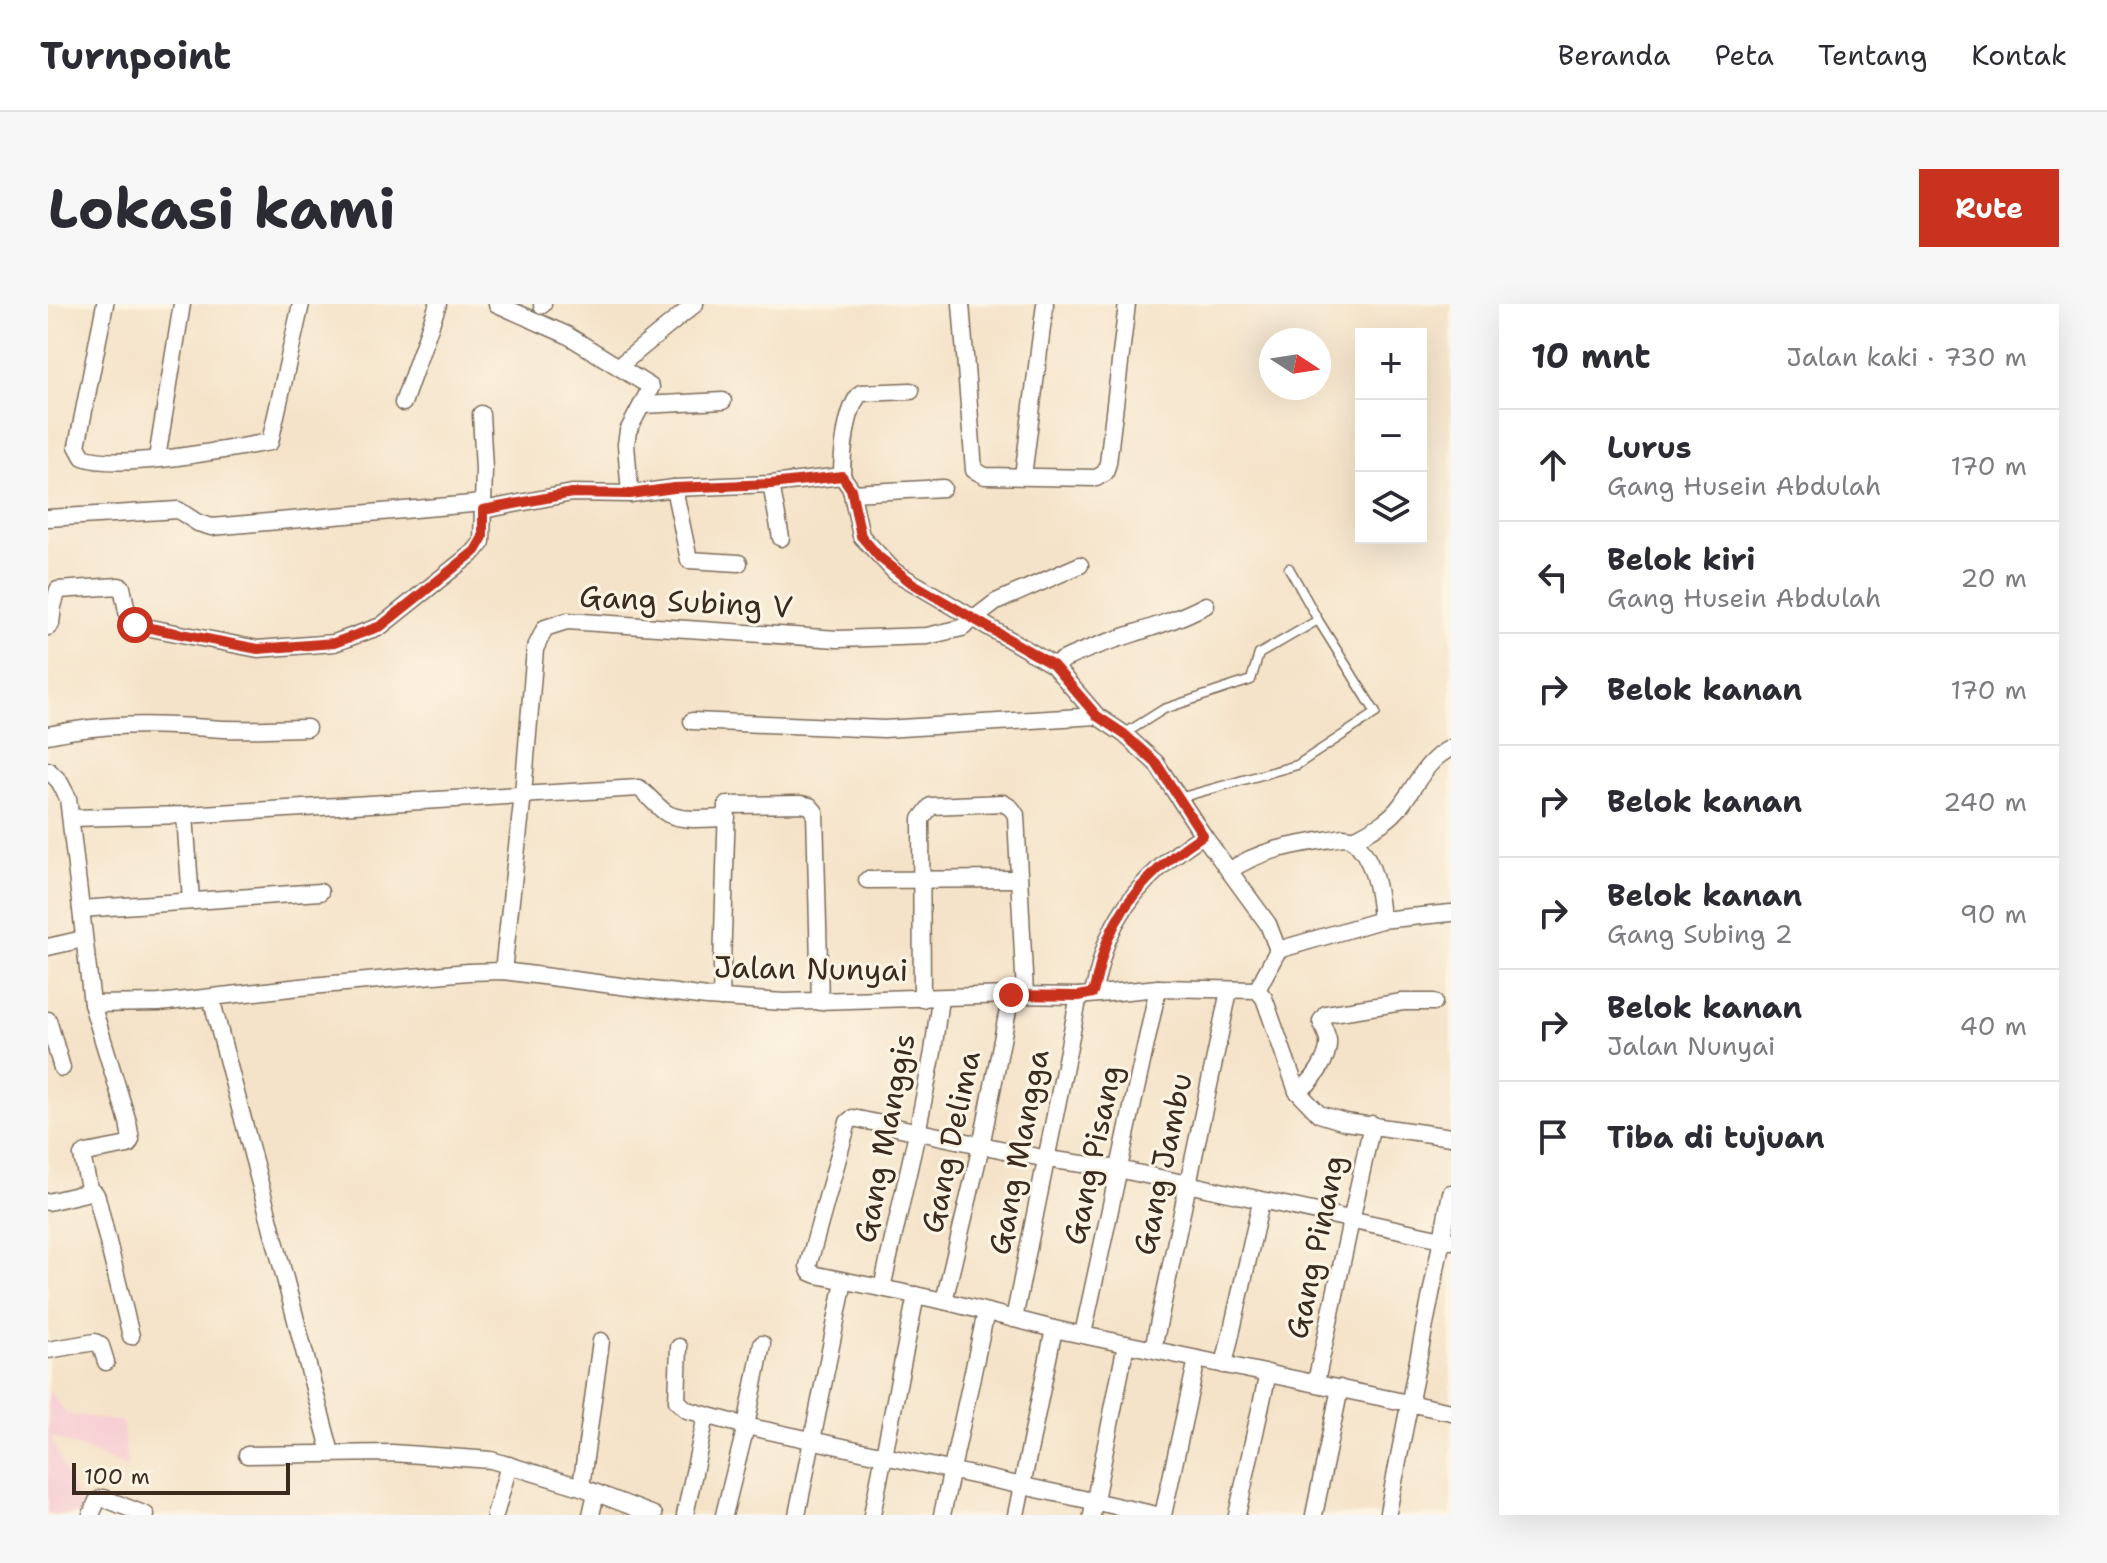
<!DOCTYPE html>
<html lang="id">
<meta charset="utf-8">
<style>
body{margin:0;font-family:"Shantell Sans",sans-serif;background:#f7f7f7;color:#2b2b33}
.controls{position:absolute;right:24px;top:24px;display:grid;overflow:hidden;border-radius:0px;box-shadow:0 8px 32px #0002}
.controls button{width:72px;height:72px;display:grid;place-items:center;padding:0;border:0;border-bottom:2px solid #e1e1e2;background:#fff;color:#2b2b33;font:40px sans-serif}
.compass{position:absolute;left:1211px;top:24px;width:72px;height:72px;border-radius:50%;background:#fff;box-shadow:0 8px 32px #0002;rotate:102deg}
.scale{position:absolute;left:24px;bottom:20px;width:218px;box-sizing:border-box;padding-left:8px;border:4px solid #3b2a1e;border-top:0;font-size:22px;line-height:28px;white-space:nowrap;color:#3b2a1e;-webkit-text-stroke:6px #fcf5e5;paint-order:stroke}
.stop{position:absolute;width:24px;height:24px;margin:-18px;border:6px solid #c8321e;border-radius:50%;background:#fff}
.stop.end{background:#c8321e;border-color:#fff;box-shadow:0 2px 8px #0008}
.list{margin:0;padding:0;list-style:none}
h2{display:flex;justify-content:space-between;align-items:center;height:104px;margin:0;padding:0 32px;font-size:34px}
h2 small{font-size:26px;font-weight:400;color:#7c7c81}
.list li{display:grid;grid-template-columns:52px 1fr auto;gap:24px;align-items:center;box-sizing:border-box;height:112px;padding:0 32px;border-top:2px solid #e1e1e2}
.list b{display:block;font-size:30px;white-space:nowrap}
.list p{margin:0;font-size:26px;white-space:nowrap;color:#7c7c81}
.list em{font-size:26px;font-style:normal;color:#7c7c81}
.icon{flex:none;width:44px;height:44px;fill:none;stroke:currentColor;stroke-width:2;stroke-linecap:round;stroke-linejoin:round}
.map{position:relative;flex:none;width:1403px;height:1211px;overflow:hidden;border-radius:0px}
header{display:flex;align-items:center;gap:48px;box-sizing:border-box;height:112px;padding:0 40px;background:#fff;border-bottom:2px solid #e1e1e2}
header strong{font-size:38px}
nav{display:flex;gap:44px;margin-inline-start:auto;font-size:28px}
.intro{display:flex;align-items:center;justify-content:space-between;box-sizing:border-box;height:192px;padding:0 48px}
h1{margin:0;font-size:56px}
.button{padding:20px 36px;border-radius:0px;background:#c8321e;color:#fff;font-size:28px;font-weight:700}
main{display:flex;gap:48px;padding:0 48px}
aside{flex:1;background:#fff;border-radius:0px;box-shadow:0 8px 32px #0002}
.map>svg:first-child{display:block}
.built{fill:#f7cfd4}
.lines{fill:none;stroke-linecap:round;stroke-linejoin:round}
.lane-casing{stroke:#7c6b5a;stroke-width:11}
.street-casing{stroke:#7c6b5a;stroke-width:19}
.lane{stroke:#fff;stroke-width:8}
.street{stroke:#fff;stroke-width:16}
.route{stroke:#c8321e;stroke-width:10}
.labels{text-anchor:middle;stroke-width:6;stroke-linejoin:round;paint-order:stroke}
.street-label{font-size:30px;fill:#3b2a1e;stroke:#fcf5e5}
</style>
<header>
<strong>Turnpoint</strong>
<nav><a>Beranda</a><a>Peta</a><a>Tentang</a><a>Kontak</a></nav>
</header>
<div class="intro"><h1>Lokasi kami</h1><a class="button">Rute</a></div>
<main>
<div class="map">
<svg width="1403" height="1211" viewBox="0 0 1403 1211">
<rect width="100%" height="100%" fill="#fcf5e5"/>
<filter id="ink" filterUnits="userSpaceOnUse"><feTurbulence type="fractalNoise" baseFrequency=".0125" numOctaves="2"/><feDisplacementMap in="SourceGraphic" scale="16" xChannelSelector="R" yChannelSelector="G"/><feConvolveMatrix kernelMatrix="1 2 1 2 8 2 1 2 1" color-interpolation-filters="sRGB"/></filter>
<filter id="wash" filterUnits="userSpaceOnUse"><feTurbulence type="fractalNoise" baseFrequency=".006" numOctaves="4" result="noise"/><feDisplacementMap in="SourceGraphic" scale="32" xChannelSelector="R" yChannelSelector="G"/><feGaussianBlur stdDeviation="1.8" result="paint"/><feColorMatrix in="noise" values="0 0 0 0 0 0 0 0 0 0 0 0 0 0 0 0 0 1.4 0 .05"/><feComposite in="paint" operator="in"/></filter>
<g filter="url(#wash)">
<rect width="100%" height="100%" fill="#f5e3c9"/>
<polygon class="built" points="0,1086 19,1110 75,1118 79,1163 2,1132 36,1211 0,1211"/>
</g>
<g filter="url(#ink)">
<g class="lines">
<defs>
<g id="lane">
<polyline points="1241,264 1270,316"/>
<polyline points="1076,430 1116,405 1203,376 1211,350 1270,316 1328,409 1249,461 1131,494"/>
</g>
<g id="street">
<path d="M57 0 29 142 35 153C71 167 181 145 222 138L253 0"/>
<polyline points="449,0 519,31 603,83 580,127 578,140 582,190"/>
<polyline points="913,0 926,166 937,172 1048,174 1057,169 1060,159 1079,0"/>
<polyline points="494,1 495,0"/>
<polyline points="571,62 647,0"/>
<polyline points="355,99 390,0"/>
<polyline points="595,101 675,97"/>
<polyline points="109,154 134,0"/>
<path d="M794 172C794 151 798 103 813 89L863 87"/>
<polyline points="975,172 997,0"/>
<polyline points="723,180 733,234"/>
<polyline points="626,184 641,256 691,259"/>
<polyline points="804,189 895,184"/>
<polyline points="435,206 524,189 582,190 626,184 723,180 794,172 803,185 813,232 847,268 1005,361 1049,412 1076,430 1108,459 1155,531 1220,620 1230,646"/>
<polyline points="0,214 130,206 150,219 164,223 435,199"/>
<polyline points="0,323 3,320 5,302 10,286 71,282 74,283 80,312 87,321 210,345 286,339 333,322 427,247 434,238 436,165 433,110"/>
<path d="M1005 361C1053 335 1109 327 1158 301"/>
<polyline points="644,417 836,425 1049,412"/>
<path d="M0 431C55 419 105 420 160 424 193 427 227 424 259 424"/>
<polyline points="0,466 11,477 20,494 44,700 80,818 83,836 80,841 38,849 34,852 42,888 47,889 49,893 83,1032"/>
<polyline points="137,511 143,597"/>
<path d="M24 514 137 511 591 484C600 491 612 506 620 510 637 518 660 514 679 514"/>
<path d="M1306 535C1323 526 1342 517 1353 501 1369 480 1378 456 1403 444"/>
<path d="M1181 567C1216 543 1254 540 1295 533L1303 534C1326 553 1331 588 1333 616"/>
<polyline points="819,576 971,575"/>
<polyline points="33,605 272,588"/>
<polyline points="0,643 35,635"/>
<polyline points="1230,646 1333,616 1403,609"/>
<polyline points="455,667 475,490 487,345 497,324 519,317 790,335 879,332 914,324 948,298 1032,261"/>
<polyline points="1209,686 1230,646"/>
<path d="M1045 689C1050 671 1053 652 1060 635 1079 589 1115 557 1155 531"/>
<polyline points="163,694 283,1149"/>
<polyline points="673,694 679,501 753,500 762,502 767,508 772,698"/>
<polyline points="874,695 873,515 883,502 955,499 963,504 968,511 977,691"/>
<polyline points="44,700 111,699 252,683 420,668 455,667 659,693 736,698 963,691 1031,692 1110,684 1209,686 1216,694 1249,787 1271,810 1297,818 1403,833"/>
<polyline points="0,716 14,764"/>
<path d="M1249 787C1264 781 1282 753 1280 736 1279 730 1275 723 1273 717L1278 710 1355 698H1386"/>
<polyline points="0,898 42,888"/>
<polyline points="1403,937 1070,865 999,855 805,814 800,818 760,962 762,968 769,971 896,997 1006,1025 1403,1108"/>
<polyline points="834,984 869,829 885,748 892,694"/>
<polyline points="896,997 933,842 963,691"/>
<polyline points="966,1015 1031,692"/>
<polyline points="1035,1030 1110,684"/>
<polyline points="631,1043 629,1097 639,1106 698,1122 1109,1211"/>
<polyline points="1105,1045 1181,687"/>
<polyline points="0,1046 47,1038 53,1042 58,1058"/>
<polyline points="1176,1061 1213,898"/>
<polyline points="1268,1078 1324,820"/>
<polyline points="199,1151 344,1149 443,1156 533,1183 606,1211"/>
<polyline points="533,1183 553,1037"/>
<polyline points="1340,1208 1403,889"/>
<polyline points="43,1211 49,1197 55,1194 98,1211"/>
<polyline points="447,1211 461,1161"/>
<polyline points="543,1211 548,1189"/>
<polyline points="637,1211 658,1112"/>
<polyline points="676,1211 698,1122 714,1040"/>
<polyline points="749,1211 796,977"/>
<polyline points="824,1211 868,991"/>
<polyline points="894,1211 938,1008"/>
<polyline points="968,1211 1006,1025"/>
<polyline points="1044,1211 1078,1040"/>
<polyline points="1115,1211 1149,1055"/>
<polyline points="1189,1211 1220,1069"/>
<polyline points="1266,1211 1292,1084"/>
</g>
</defs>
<use href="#lane" class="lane-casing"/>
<use href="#street" class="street-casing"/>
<use href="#lane" class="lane"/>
<use href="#street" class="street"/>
</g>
</g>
<g class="lines" filter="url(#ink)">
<path class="route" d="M87 321 210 345 286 339 333 322 427 247 435 233V206L524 189 582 190 626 184 723 180 794 172 803 185 813 232 831 253 864 279 1005 361 1049 412 1076 430 1108 459 1155 531C1115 557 1079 589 1060 635 1053 652 1050 671 1045 689L1031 692 963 691"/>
</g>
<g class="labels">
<g class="street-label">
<text transform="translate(638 298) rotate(3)" y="10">Gang Subing V</text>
<text transform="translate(763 665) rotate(1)" y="10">Jalan Nunyai</text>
<text transform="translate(837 834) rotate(-79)" y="10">Gang Manggis</text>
<text transform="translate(903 838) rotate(-78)" y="10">Gang Delima</text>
<text transform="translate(971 848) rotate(-79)" y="10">Gang Mangga</text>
<text transform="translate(1045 851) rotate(-78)" y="10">Gang Pisang</text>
<text transform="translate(1115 860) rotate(-78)" y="10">Gang Jambu</text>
<text transform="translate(1268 943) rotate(-78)" y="10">Gang Pinang</text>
</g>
</g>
</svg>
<div class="controls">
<button>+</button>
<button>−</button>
<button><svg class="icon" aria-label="layers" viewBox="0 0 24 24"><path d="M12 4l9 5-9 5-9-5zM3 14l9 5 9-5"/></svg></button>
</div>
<svg class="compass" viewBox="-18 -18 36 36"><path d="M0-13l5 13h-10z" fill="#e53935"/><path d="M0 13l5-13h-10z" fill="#7c7c81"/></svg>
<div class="scale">100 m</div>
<div class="stop" style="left:87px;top:321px"></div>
<div class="stop end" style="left:963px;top:691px"></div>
</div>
<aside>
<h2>10 mnt<small>Jalan kaki · 730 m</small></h2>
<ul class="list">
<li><svg class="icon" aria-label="ahead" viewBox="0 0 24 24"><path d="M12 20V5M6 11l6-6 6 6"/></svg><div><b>Lurus</b><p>Gang Husein Abdulah</p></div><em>170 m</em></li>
<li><svg class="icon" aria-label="left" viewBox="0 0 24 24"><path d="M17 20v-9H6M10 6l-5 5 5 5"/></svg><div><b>Belok kiri</b><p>Gang Husein Abdulah</p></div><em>20 m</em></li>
<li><svg class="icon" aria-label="right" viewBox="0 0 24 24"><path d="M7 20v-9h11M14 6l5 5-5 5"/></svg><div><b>Belok kanan</b></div><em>170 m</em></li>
<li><svg class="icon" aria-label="right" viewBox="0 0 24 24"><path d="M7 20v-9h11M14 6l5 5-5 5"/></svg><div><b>Belok kanan</b></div><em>240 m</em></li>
<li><svg class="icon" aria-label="right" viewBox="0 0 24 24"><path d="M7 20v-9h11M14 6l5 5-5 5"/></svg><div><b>Belok kanan</b><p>Gang Subing 2</p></div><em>90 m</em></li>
<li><svg class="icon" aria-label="right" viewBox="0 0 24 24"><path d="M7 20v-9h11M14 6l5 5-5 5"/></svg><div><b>Belok kanan</b><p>Jalan Nunyai</p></div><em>40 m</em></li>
<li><svg class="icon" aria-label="arrive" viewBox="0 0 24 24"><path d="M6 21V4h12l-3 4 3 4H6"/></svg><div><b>Tiba di tujuan</b></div></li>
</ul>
</aside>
</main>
